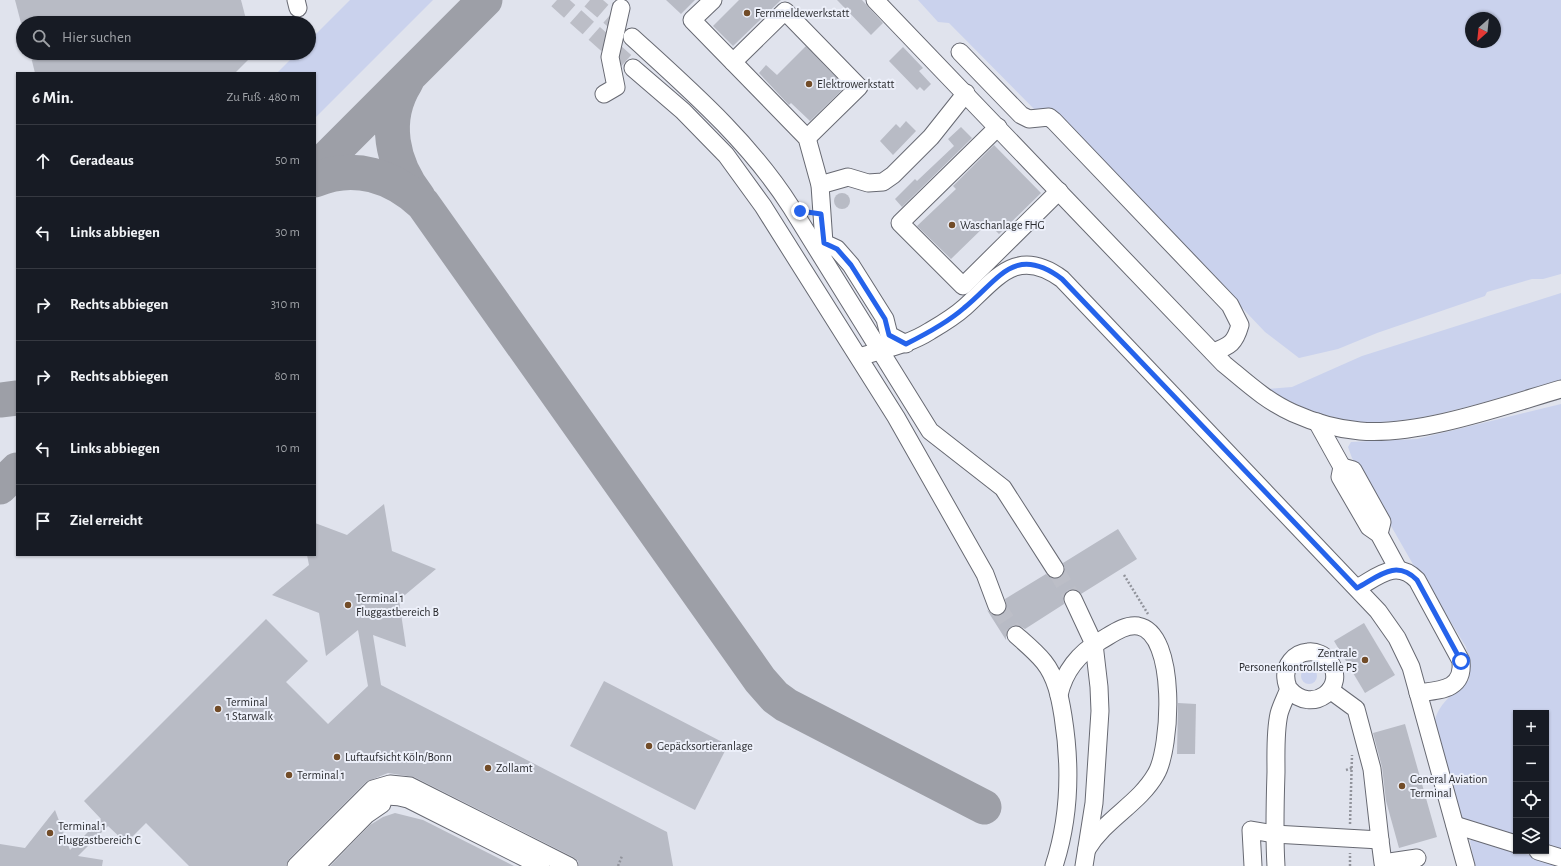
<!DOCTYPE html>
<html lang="de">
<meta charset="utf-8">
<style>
body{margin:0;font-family:"Alegreya Sans",sans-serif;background:#20242c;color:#f1f3f6}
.controls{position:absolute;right:12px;bottom:12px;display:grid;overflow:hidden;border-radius:0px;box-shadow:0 1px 3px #0004}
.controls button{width:36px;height:36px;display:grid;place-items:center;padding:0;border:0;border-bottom:1px solid #363941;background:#171b24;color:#f1f3f6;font:20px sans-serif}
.compass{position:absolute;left:1465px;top:12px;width:36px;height:36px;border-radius:50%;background:#171b24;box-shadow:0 1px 3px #0004;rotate:207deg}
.stop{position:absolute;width:12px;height:12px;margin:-9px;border:3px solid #2563eb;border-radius:50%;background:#fff}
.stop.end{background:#2563eb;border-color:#fff;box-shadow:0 1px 4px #0008}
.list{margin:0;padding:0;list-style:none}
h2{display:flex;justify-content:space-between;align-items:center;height:52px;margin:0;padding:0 16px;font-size:17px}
h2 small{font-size:13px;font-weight:400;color:#9ea1a6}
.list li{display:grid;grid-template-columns:26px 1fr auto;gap:12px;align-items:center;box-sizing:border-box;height:72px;padding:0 16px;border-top:1px solid #363941}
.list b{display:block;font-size:15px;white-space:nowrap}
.list em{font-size:13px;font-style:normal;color:#9ea1a6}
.icon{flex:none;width:22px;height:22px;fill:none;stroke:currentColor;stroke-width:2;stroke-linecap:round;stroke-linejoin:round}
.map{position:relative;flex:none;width:1561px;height:866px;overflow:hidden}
.search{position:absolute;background:#171b24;box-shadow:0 1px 3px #0004;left:16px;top:16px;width:300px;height:44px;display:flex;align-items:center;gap:10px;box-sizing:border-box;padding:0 14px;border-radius:22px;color:#9ea1a6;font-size:15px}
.panel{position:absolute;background:#171b24;box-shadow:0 1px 3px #0004;left:16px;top:72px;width:300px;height:484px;border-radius:0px}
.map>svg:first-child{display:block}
.green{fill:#cad2ed;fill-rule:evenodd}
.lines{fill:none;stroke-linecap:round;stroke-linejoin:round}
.taxiway{stroke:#9d9fa7;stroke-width:35}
.building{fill:#b8bbc5}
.minor-tunnel{stroke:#bcbec7;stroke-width:17;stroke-dasharray:17 8;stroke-linecap:butt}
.minor-casing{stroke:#676972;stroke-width:19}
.path{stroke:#91939b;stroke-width:2.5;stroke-dasharray:2 2;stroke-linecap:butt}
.minor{stroke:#fff;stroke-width:17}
.route{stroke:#2563eb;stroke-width:5}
.poi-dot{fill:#724c28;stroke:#edf0fa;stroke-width:1.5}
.labels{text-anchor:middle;stroke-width:4;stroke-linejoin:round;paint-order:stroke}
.poi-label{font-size:12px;fill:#2a2b2f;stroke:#edf0fa;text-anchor:start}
</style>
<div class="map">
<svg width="1561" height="866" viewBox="0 0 1561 866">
<rect width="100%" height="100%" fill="#e0e3ed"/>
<g class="green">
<polygon points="350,0 433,0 315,118 315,73 277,73 297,53 309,53 309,41"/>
<path d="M918 0H1561V274L1543 279H1532L1487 292 1485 296 1377 333 1338 349 1299 358 1265 332 1058 114 1037 112 949 23 938 22ZM1471 18H1495V42H1471Z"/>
<path d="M1561 293V380C1501 396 1413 429 1352 421 1321 416 1293 405 1267 389L1292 387 1362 356Z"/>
<path d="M1561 404V855L1546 850V713H1516V840L1463 824 1435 720C1440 701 1456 692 1469 680L1470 664 1466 647 1420 571 1414 566 1352 458 1348 447 1351 442 1417 439Z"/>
<circle cx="1309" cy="676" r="8"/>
<polygon points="1474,838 1561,865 1561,866 1475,866 1470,841"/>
</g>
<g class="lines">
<g class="taxiway">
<path d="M406 82C382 120 392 164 418 197"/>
<polyline points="315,170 485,0"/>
<path d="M315 180C354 163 393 176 423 204L760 680 775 697 786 705 984 807"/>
<polyline points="0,400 17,398"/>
<polyline points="0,487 17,470"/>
</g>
</g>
<g class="building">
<polygon points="15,0 241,0 247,23 21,23"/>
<polygon points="666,0 695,0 681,14"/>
<polygon points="739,0 781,0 733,46 713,26"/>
<polygon points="837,0 862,0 883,23 871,35"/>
<polygon points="806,46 845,87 810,121 791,103 789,105 759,73 766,65 777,75"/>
<polygon points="903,47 923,68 919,71 931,84 924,91 920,87 917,90 889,61"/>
<polygon points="30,53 255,53 235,73 35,73"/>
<polygon points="906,121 916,131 893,155 880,141 896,124 900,128"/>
<polygon points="961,127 972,138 902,207 895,199 915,179 917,181 954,146 948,139"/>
<polygon points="994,145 1041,193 999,234 988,223 951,259 917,226 956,189 953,186"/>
<circle cx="842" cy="201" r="8"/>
<polygon points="384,504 392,551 436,569 399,600 406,647 373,635 381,685 667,832 673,866 579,866 578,861 573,857 414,777 388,773 366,782 289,859 286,866 189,866 146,823 126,843 108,826 78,856 103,860 102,866 0,866 0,844 25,848 55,810 70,850 101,819 84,801 266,619 308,661 286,682 328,724 368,686 358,630 326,656 319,613 272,595 309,565 307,555 315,555 315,523 347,535"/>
<polygon points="1118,529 1137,559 1081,594 1074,589 1068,590 1063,598 1064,604 1025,629 1018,625 1012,626 1006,633 1006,640 987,610 995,616 1001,615 1007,608 1005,599 1046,574 1051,578 1060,578 1065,569 1063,563"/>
<polygon points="1364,623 1395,675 1365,693 1334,641"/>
<polygon points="604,681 728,745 695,810 570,746"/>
<polygon points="1178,703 1196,704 1195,754 1177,754"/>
<polygon points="1405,724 1437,837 1399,848 1386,801 1382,767 1373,733"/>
<polygon points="395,813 423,820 514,866 330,866 370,825 383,817"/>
</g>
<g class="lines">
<g class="minor-tunnel">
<polyline points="557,0 633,68"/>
<polyline points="590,0 627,32"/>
<polyline points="1055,569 1073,599"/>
<polyline points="997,606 1016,635"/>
</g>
<defs>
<g id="minor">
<polyline points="296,0 298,8"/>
<polyline points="713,0 692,20 807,138 820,185 824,243 837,249 851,265 885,319 889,335 906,344"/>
<path d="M875 0 1224 364C1246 382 1266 401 1293 413 1313 422 1337 429 1360 431 1419 436 1503 406 1561 389"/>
<path d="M632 37C689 89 749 141 791 207L930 431 1003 488 1055 569"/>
<path d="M960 52 1021 115 1029 119 1049 117 1054 121 1230 305 1240 325C1235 343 1230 346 1213 352"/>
<polyline points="733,62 785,11 859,87 807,138"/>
<polyline points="633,68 683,111 726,155 763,206 896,417 985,574 997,606"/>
<polyline points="604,94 616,87 610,57 621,8"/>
<polyline points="998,127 900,223 963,286 1059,191"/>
<polyline points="820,185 848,177 868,183 883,182 893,175 931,137 966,93"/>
<path d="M859 357C884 349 908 345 930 331 942 324 955 316 965 307 997 278 1017 246 1062 279L1378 611 1397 638 1411 667 1466 866"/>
<polyline points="1317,422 1342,467 1340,477 1369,527 1379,534 1398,569"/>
<polyline points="1342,467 1353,470 1382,522 1379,534"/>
<path d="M1357 588C1379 576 1396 559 1417 580L1461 661C1464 690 1440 690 1418 693"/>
<polyline points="1073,599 1094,644 1099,687 1100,711 1094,803 1084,866"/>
<path d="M1016 635C1025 643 1036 652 1044 662 1056 677 1060 697 1063 716 1071 766 1070 817 1054 866"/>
<path d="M1059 695C1064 672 1079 653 1100 641 1111 635 1124 624 1138 626 1178 633 1171 749 1156 774 1139 804 1106 818 1087 849"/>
<path d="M366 806C378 794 393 795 408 799L541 866"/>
<polyline points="1455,825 1516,844"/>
<polyline points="1380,840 1383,863 1417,858"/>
<polyline points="1538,851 1561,858"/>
<polyline points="296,866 373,789 390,784 410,786 569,866"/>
<polyline points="316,866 366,815 382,804"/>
<polyline points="1253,866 1251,830 1274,834 1380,840 1372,769 1356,709 1330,690"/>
<path d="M1276 866C1274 834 1275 803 1276 772 1276 753 1275 732 1279 714 1281 706 1285 699 1288 691 1289 687 1286 684 1286 679 1284 666 1294 653 1308 652 1316 651 1324 655 1329 661 1349 687 1312 716 1289 689"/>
</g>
</defs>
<use href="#minor" class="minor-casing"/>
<g class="path">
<polyline points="1124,575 1148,614"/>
<polyline points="1346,770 1352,768"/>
<polyline points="1350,824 1352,755"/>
<polyline points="618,866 622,856"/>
<polyline points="1350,866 1350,853"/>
</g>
<use href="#minor" class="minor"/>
</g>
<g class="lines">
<path class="route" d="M800 211 821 214 824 243 837 249 851 265 885 319 889 335 906 344C926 334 947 323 964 308 998 281 1014 243 1062 279L1357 588C1379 576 1396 559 1417 580L1461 661"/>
</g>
<g class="poi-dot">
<circle cx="747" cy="13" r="4"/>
<circle cx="809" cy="84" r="4"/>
<circle cx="952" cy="225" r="4"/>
<circle cx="348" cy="605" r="4"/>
<circle cx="1365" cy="660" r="4"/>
<circle cx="218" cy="709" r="4"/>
<circle cx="649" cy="746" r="4"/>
<circle cx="337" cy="757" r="4"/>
<circle cx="488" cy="768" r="4"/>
<circle cx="289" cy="775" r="4"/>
<circle cx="1402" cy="786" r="4"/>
<circle cx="50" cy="833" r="4"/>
</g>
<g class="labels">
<g class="poi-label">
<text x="755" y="17">Fernmeldewerkstatt</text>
<text x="817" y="88">Elektrowerkstatt</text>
<text x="960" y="229">Waschanlage FHG</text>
<text x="356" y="602">Terminal 1<tspan x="356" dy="14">Fluggastbereich B</tspan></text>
<text x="1357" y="657" text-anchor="end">Zentrale<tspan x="1357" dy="14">Personenkontrollstelle P5</tspan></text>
<text x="226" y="706">Terminal<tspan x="226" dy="14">1 Starwalk</tspan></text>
<text x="657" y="750">Gepäcksortieranlage</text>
<text x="345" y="761">Luftaufsicht Köln/Bonn</text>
<text x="496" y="772">Zollamt</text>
<text x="297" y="779">Terminal 1</text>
<text x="1410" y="783">General Aviation<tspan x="1410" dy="14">Terminal</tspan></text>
<text x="58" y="830">Terminal 1<tspan x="58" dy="14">Fluggastbereich C</tspan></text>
</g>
</g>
</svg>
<div class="controls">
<button>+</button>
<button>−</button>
<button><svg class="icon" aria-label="locate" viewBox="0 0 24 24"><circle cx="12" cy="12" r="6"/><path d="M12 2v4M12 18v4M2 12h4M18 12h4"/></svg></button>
<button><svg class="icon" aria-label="layers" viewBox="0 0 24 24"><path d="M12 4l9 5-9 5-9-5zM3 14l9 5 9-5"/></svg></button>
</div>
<svg class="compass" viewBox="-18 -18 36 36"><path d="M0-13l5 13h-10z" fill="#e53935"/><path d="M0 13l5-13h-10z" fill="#9ea1a6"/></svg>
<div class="stop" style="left:1461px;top:661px"></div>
<div class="stop end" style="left:800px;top:211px"></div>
<div class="search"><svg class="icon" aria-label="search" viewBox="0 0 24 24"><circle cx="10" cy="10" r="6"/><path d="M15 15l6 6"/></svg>Hier suchen</div>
<section class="panel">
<h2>6 Min.<small>Zu Fuß · 480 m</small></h2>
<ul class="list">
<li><svg class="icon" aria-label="ahead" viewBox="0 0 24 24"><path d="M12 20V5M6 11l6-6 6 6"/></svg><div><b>Geradeaus</b></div><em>50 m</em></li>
<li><svg class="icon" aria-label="left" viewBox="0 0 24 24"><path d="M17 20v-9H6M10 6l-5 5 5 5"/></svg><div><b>Links abbiegen</b></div><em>30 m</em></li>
<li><svg class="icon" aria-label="right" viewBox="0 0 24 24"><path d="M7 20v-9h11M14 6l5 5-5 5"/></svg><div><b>Rechts abbiegen</b></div><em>310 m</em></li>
<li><svg class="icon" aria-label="right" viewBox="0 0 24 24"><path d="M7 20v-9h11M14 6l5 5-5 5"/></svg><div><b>Rechts abbiegen</b></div><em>80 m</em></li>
<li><svg class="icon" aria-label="left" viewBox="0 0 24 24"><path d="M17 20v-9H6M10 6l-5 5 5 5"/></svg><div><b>Links abbiegen</b></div><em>10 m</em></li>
<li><svg class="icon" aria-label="arrive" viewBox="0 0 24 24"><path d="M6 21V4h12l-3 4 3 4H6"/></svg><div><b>Ziel erreicht</b></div></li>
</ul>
</section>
</div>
